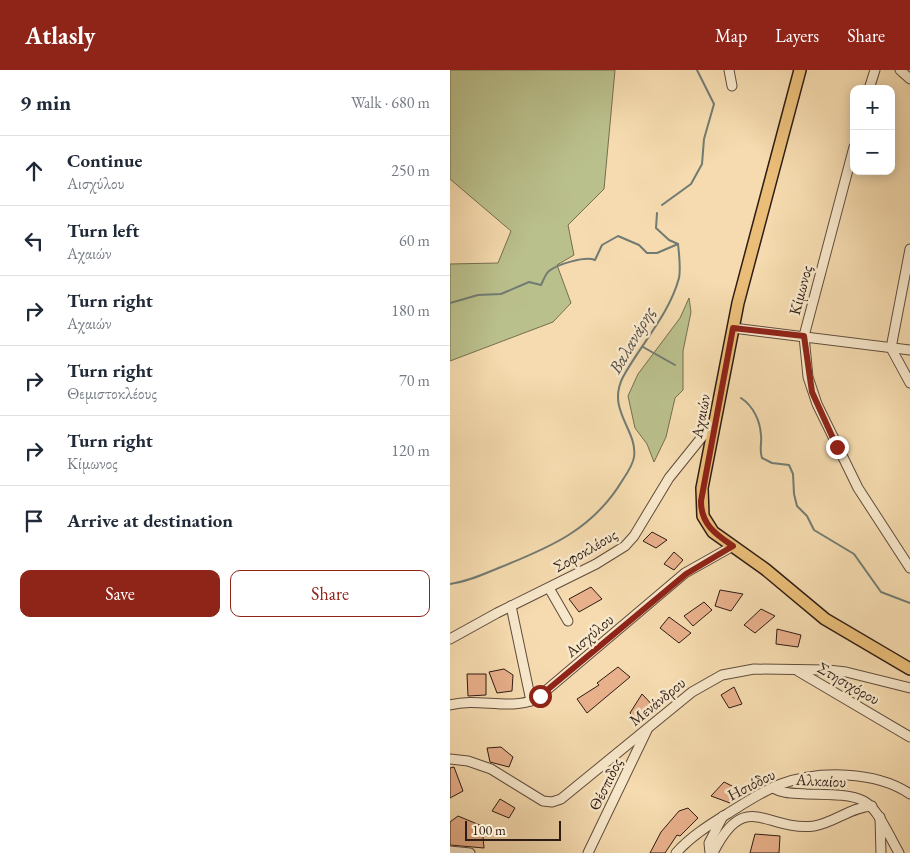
<!DOCTYPE html>
<meta charset="utf-8">
<style>
body{margin:0;font-family:"EB Garamond",serif;background:#f6f6f7;color:#1f2937}
.controls{position:absolute;right:15px;top:15px;display:grid;overflow:hidden;border-radius:10px;box-shadow:0 2px 12px #0003}
.controls button{width:45px;height:45px;display:grid;place-items:center;padding:0;border:0;border-bottom:1px solid #e0e1e3;background:#fff;color:#1f2937;font:25px sans-serif}
.scale{position:absolute;left:15px;bottom:12px;width:96px;box-sizing:border-box;padding-left:5px;border:2px solid #2f1c15;border-top:0;font-size:14px;line-height:18px;white-space:nowrap;color:#2f1c15;-webkit-text-stroke:4px #f8e8cb;paint-order:stroke}
.stop{position:absolute;width:15px;height:15px;margin:-11px;border:4px solid #8f2418;border-radius:50%;background:#fff}
.stop.end{background:#8f2418;border-color:#fff;box-shadow:0 1px 5px #0008}
.list{margin:0;padding:0;list-style:none}
h2{display:flex;justify-content:space-between;align-items:center;height:65px;margin:0;padding:0 20px;font-size:21px}
h2 small{font-size:16px;font-weight:400;color:#747a83}
.list li{display:grid;grid-template-columns:32px 1fr auto;gap:15px;align-items:center;box-sizing:border-box;height:70px;padding:0 20px;border-top:1px solid #e0e1e3}
.list b{display:block;font-size:19px;white-space:nowrap}
.list p{margin:0;font-size:16px;white-space:nowrap;color:#747a83}
.list em{font-size:16px;font-style:normal;color:#747a83}
.actions{display:flex;gap:10px;padding:15px 20px}
.actions a{flex:1;padding:11px 0;border:1px solid #8f2418;border-radius:10px;text-align:center;font-size:18px;color:#8f2418}
.actions .main{background:#8f2418;color:#fff}
.icon{flex:none;width:28px;height:28px;fill:none;stroke:currentColor;stroke-width:2;stroke-linecap:round;stroke-linejoin:round}
.map{position:relative;flex:none;width:460px;height:783px;overflow:hidden}
header{display:flex;align-items:center;gap:30px;box-sizing:border-box;height:70px;padding:0 25px;background:#8f2418;color:#fff}
header strong{font-size:24px}
nav{display:flex;gap:28px;margin-inline-start:auto;font-size:18px}
main{display:flex}
aside{flex:1;background:#fff}
.map>svg:first-child{display:block}
.green{fill:#bac08c;stroke:#746e50}
.lines{fill:none;stroke-linecap:round;stroke-linejoin:round}
.stream{stroke:#717b72;stroke-width:2}
.building{fill:#e8b08b;stroke:#2f1c15}
.minor-casing{stroke:#604c3c;stroke-width:11}
.major-casing{stroke:#2f1c15;stroke-width:14}
.minor{stroke:#f8e8cb;stroke-width:9}
.major{stroke:#eabe78;stroke-width:11}
.route{stroke:#8f2418;stroke-width:6}
.labels{text-anchor:middle;stroke-width:5;stroke-linejoin:round;paint-order:stroke}
.street-label{font-size:16px;fill:#2f1c15;stroke:#f8e8cb}
.water-label{font-size:18px;font-style:italic;fill:#504b44;stroke:#f8e8cb}
</style>
<header>
<strong>Atlasly</strong>
<nav><a>Map</a><a>Layers</a><a>Share</a></nav>
</header>
<main>
<aside>
<h2>9 min<small>Walk · 680 m</small></h2>
<ul class="list">
<li><svg class="icon" aria-label="ahead" viewBox="0 0 24 24"><path d="M12 20V5M6 11l6-6 6 6"/></svg><div><b>Continue</b><p>Αισχύλου</p></div><em>250 m</em></li>
<li><svg class="icon" aria-label="left" viewBox="0 0 24 24"><path d="M17 20v-9H6M10 6l-5 5 5 5"/></svg><div><b>Turn left</b><p>Αχαιών</p></div><em>60 m</em></li>
<li><svg class="icon" aria-label="right" viewBox="0 0 24 24"><path d="M7 20v-9h11M14 6l5 5-5 5"/></svg><div><b>Turn right</b><p>Αχαιών</p></div><em>180 m</em></li>
<li><svg class="icon" aria-label="right" viewBox="0 0 24 24"><path d="M7 20v-9h11M14 6l5 5-5 5"/></svg><div><b>Turn right</b><p>Θεμιστοκλέους</p></div><em>70 m</em></li>
<li><svg class="icon" aria-label="right" viewBox="0 0 24 24"><path d="M7 20v-9h11M14 6l5 5-5 5"/></svg><div><b>Turn right</b><p>Κίμωνος</p></div><em>120 m</em></li>
<li><svg class="icon" aria-label="arrive" viewBox="0 0 24 24"><path d="M6 21V4h12l-3 4 3 4H6"/></svg><div><b>Arrive at destination</b></div></li>
</ul>
<div class="actions"><a class="main">Save</a><a>Share</a></div>
</aside>
<div class="map">
<svg width="460" height="783" viewBox="0 0 460 783">
<rect width="100%" height="100%" fill="#f5dbaf"/>
<filter id="stains"><feTurbulence type="fractalNoise" baseFrequency=".004" numOctaves="4"/><feColorMatrix values="0 0 0 0 .2 0 0 0 0 .09 0 0 0 0 .02 0 0 0 .5 -.17"/></filter>
<radialGradient id="worn" r=".72"><stop offset=".6" stop-color="#630" stop-opacity="0"/><stop offset="1" stop-color="#630" stop-opacity=".3"/></radialGradient>
<g class="green">
<polygon points="0,0 165,0 154,119 118,155 124,185 107,195 121,233 103,252 0,291 0,194 48,193 61,161 0,109"/>
<polygon points="239,228 241,242 233,281 233,320 225,328 216,367 204,392 197,374 185,358 178,326 188,304 230,248"/>
</g>
<g class="lines">
<g class="stream">
<polyline points="212,135 241,114 252,94 254,69 264,34 247,0"/>
<path d="M0 233 28 225 51 224 79 212 91 215C93 211 96 203 99 201 108 194 135 186 145 190L152 175 168 166 189 175 197 183H207L228 174"/>
<polyline points="193,277 225,295"/>
<path d="M291 328C303 336 310 350 311 365 312 374 309 379 312 388L322 393 339 395 343 404 344 424 347 436 357 446 364 460 404 484 431 522 460 533"/>
<path d="M0 514C17 512 34 504 51 497 101 477 143 459 172 411 176 405 183 395 184 387 188 360 156 340 173 307 191 274 219 245 229 208 231 198 229 184 228 174L219 170 206 158 207 143"/>
</g>
</g>
<g class="building">
<polygon points="202,462 217,470 206,478 193,471"/>
<polygon points="224,482 233,490 224,500 214,494"/>
<polygon points="141,517 152,529 129,542 119,529"/>
<polygon points="270,520 293,524 281,541 265,536"/>
<polygon points="254,532 262,540 243,556 234,546"/>
<polygon points="311,539 325,546 305,563 294,555"/>
<polygon points="219,547 241,563 229,573 210,558"/>
<polygon points="327,559 351,565 348,577 326,574"/>
<polygon points="168,597 180,607 137,643 127,629 149,615 147,613"/>
<polygon points="54,599 63,605 62,621 47,623 39,602"/>
<polygon points="17,604 36,604 36,625 18,626"/>
<polygon points="284,617 292,634 279,638 271,625"/>
<polygon points="192,624 207,640 190,654 180,643"/>
<polygon points="51,677 63,687 59,697 40,692 37,678"/>
<polygon points="4,697 13,721 0,728 0,698"/>
<polygon points="274,712 288,719 280,733 261,726"/>
<polygon points="50,729 65,738 59,748 42,741"/>
<polygon points="238,738 248,748 230,766 227,765 215,783 200,783 211,762 229,741"/>
<polygon points="8,746 32,756 34,778 0,775 0,752"/>
<polygon points="305,764 330,766 329,783 300,783"/>
</g>
<g class="lines">
<defs>
<g id="minor">
<polyline points="279,0 282,16"/>
<polyline points="450,0 460,9"/>
<polyline points="419,19 425,0"/>
<polyline points="404,77 354,266 358,307 367,334 408,418 460,498"/>
<polyline points="460,179 441,278 460,313"/>
<polyline points="283,258 460,280"/>
<polyline points="99,518 118,551"/>
<polyline points="61,536 81,631"/>
<polyline points="0,569 47,543 146,494 175,476 184,466 219,408 264,352"/>
<polyline points="348,601 460,667"/>
<path d="M0 635C28 627 59 641 86 629L235 503 283 476"/>
<polyline points="0,689 18,691 41,699 93,731 102,732 111,729 242,622 272,605 304,599 378,600 396,602 460,618"/>
<path d="M323 718C333 724 344 723 356 724 423 725 418 726 449 783"/>
<polyline points="430,747 431,783"/>
<polyline points="0,781 20,783"/>
<polyline points="138,783 197,660"/>
<path d="M226 783C240 767 259 755 277 744 295 733 312 721 331 714 369 700 426 701 460 724"/>
<polyline points="260,783 259,773 273,746"/>
<path d="M263 783C296 717 316 762 364 756 384 753 401 737 422 736"/>
</g>
<polyline id="major" points="350,0 288,233 252,418 253,446 263,462 315,499 375,549 460,599"/>
</defs>
<use href="#minor" class="minor-casing"/>
<use href="#major" class="major-casing"/>
<use href="#minor" class="minor"/>
<use href="#major" class="major"/>
</g>
<g class="lines">
<path class="route" d="M90 626 236 504 283 476C265 464 251 454 251 431L283 258 354 266 362 322 387 377"/>
</g>
<g class="labels">
<g class="street-label">
<text transform="translate(350 220) rotate(-75)" y="6">Κίμωνος</text>
<text transform="translate(250 346) rotate(-79)" y="6">Αχαιών</text>
<text transform="translate(135 480) rotate(-30)" y="6">Σοφοκλέους</text>
<text transform="translate(139 565) rotate(-40)" y="6">Αισχύλου</text>
<text transform="translate(399 613) rotate(30)" y="6">Στησιχόρου</text>
<text transform="translate(207 631) rotate(-39)" y="6">Μενάνδρου</text>
<text transform="translate(371 710) rotate(3)" y="6">Αλκαίου</text>
<text transform="translate(155 714) rotate(-64)" y="6">Θέσπιδος</text>
<text transform="translate(301 714) rotate(-27)" y="6">Ησιόδου</text>
</g>
<g class="water-label">
<text transform="translate(182 270) rotate(-60)" y="6">Βαλανάρης</text>
</g>
</g>
<rect width="100%" height="100%" filter="url(#stains)"/>
<rect width="100%" height="100%" fill="url(#worn)"/>
</svg>
<div class="controls">
<button>+</button>
<button>−</button>
</div>
<div class="scale">100 m</div>
<div class="stop" style="left:90px;top:626px"></div>
<div class="stop end" style="left:387px;top:377px"></div>
</div>
</main>
